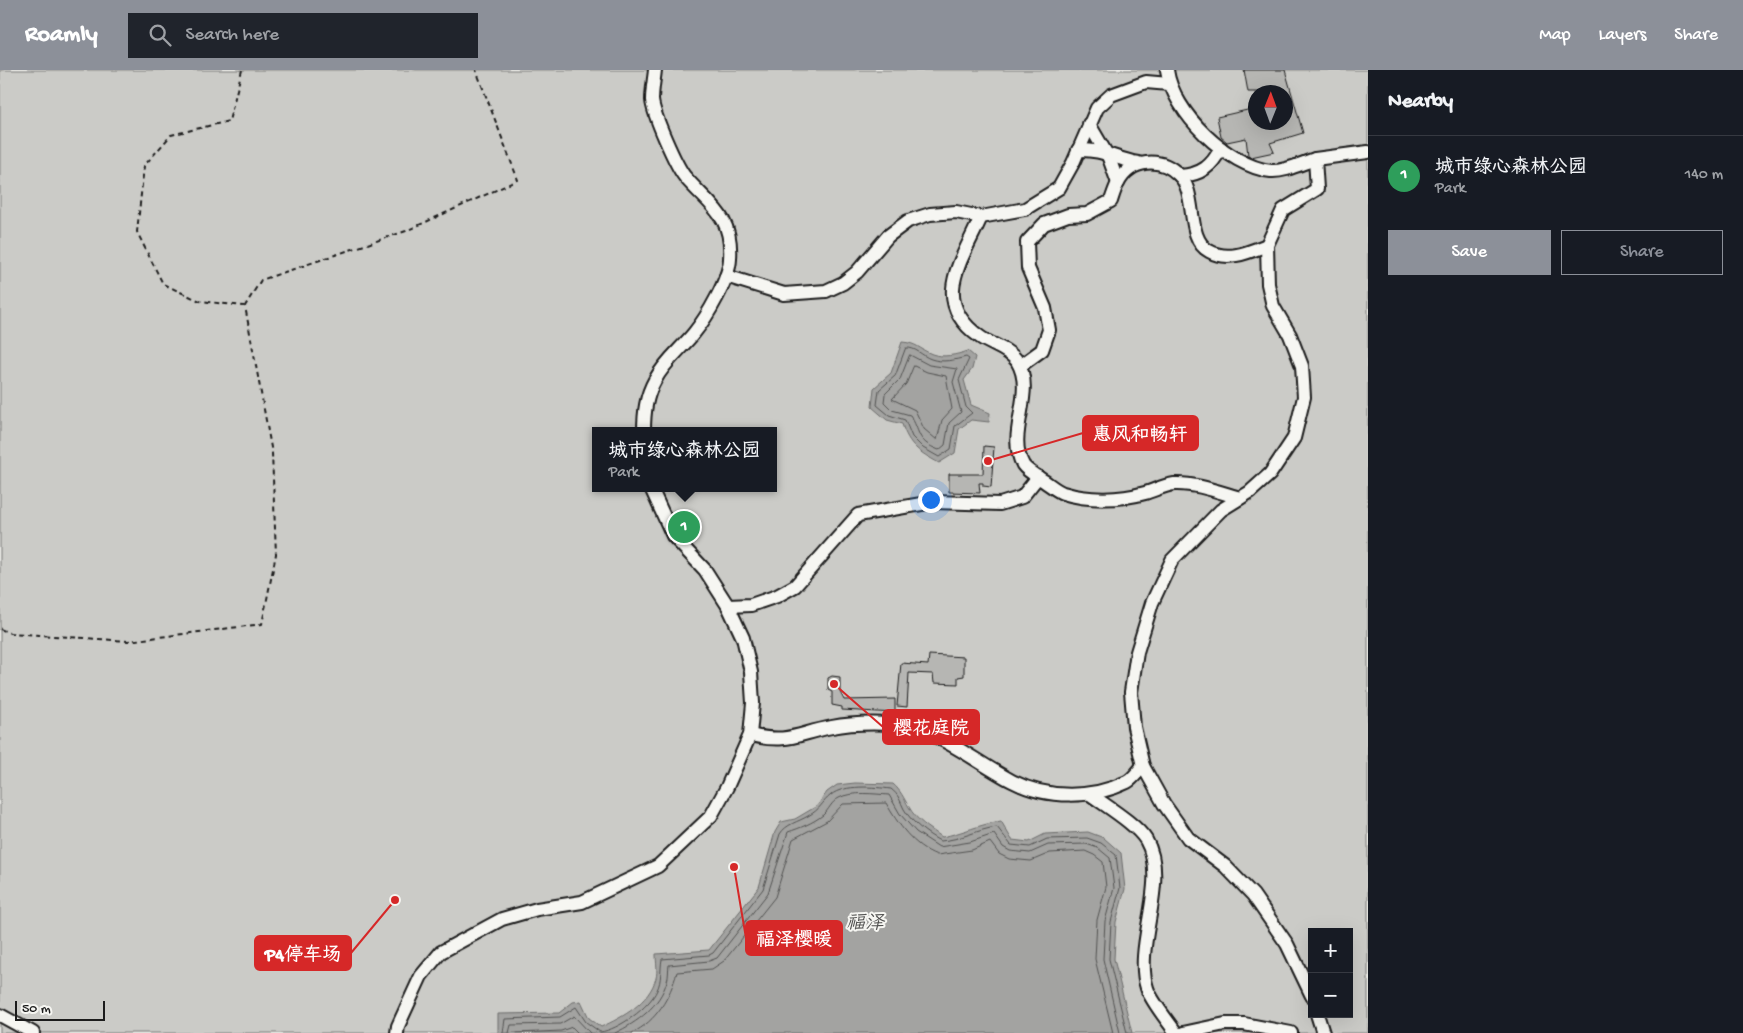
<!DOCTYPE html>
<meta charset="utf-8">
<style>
body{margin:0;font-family:"Gochi Hand","LXGW WenKai TC",sans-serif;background:#20242c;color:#f1f3f6}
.controls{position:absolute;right:15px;bottom:15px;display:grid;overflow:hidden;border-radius:0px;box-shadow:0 5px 20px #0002}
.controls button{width:45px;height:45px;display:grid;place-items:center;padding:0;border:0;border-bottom:1px solid #363941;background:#171b24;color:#f1f3f6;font:25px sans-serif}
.compass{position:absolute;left:1248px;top:15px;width:45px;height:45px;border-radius:50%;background:#171b24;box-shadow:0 5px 20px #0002;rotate:1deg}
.scale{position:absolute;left:15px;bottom:12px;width:90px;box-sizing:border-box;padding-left:5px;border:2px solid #1c1c1c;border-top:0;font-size:14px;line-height:18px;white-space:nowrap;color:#1c1c1c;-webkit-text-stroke:4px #f6f6f2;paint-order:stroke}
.you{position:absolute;left:930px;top:429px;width:18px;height:18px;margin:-12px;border:4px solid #fff;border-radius:50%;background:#1a73e8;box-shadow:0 0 0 8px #1a73e833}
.badge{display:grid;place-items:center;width:32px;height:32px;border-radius:50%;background:#8c9099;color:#fff;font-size:16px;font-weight:700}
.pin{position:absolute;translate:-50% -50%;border:2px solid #fff;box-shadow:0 1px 5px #0006}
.popup{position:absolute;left:592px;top:357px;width:185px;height:65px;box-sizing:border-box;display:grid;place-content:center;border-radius:0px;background:#171b24;filter:drop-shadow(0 1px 4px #0005);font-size:16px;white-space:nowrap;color:#9ea1a6}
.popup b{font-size:19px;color:#f1f3f6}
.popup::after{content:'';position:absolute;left:50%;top:100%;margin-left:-10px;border:10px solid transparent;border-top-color:#171b24}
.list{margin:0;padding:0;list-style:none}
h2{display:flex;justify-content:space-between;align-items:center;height:65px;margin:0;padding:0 20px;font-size:21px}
h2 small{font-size:16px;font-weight:400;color:#9ea1a6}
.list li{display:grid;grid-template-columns:32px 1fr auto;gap:15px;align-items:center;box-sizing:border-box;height:80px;padding:0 20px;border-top:1px solid #363941}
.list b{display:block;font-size:19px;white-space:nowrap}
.list p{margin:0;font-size:16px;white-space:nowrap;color:#9ea1a6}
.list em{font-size:16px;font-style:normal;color:#9ea1a6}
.actions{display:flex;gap:10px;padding:15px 20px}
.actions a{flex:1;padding:11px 0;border:1px solid #8c9099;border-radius:0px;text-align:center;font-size:18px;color:#8c9099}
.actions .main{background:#8c9099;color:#fff}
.icon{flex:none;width:28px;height:28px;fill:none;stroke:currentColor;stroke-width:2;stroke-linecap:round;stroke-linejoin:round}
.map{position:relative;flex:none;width:1368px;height:963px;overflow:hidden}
header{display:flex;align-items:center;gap:30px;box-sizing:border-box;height:70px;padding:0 25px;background:#8c9099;color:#fff}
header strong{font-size:24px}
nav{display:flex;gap:28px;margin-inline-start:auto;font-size:18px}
.search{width:350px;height:45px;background:#20242c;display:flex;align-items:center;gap:12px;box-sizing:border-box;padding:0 18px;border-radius:0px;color:#9ea1a6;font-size:19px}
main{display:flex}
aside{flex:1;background:#171b24}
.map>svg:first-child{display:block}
.green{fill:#cbcbc7;stroke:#747472;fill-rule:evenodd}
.water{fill:#a3a3a1;stroke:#6d6d6c}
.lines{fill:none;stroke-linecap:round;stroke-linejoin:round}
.shore{stroke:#525251;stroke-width:1}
.building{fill:#b6b6b3;stroke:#1c1c1c}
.minor-casing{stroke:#1c1c1c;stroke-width:16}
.path{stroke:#1c1c1c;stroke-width:2;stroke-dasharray:5 4;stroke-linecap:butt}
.minor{stroke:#f6f6f2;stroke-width:12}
.labels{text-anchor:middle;stroke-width:4;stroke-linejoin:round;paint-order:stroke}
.water-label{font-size:19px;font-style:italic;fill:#525251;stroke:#f6f6f2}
.leader{fill:none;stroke:#d62828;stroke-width:2}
.callout-dot{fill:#d62828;stroke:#f6f6f2;stroke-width:2}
.callout{fill:#d62828;stroke:#d62828;stroke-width:2}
.callout-label{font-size:19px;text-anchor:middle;font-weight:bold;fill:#fff}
</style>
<header>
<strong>Roamly</strong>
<div class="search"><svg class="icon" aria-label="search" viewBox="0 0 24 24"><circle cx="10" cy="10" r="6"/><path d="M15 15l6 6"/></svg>Search here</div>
<nav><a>Map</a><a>Layers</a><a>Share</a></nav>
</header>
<main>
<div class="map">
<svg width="1368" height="963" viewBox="0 0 1368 963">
<rect width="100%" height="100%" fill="#e9e9e5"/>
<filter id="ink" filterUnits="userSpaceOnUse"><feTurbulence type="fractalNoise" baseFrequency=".02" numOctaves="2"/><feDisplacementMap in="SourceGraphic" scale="10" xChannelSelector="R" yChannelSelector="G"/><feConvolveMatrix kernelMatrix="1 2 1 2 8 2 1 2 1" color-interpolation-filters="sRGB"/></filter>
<g filter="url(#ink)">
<path class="green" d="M0 0H1368V963H0ZM1256 22H1286V52H1256ZM595 361H773V418H595ZM1312 862H1349V944H1312Z"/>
<g class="water">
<path d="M902 272C917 273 919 279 932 284 943 288 956 285 968 281L975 287 972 299 964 310 971 335 990 343 989 352 971 350 959 359 955 383 939 393C919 382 909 376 902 354L887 350 872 337 874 318 891 303Z"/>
<path d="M855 713 893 714C901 721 903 727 909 737 916 750 929 758 942 767 962 763 981 754 1001 751L1012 770 1029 772 1045 764 1088 762 1104 768 1121 783 1125 819 1116 852 1114 889 1132 963H498V944L559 943 573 932 581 931 589 948 601 957C623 947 649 933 656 908 658 901 656 892 656 884L709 880 759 817 775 762 781 752 795 749 817 736 827 722 837 715Z"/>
</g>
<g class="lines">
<g class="shore">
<path d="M906 278C916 277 922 286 931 289 942 293 955 290 966 287L969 289 959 310 966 337 972 343 955 356 951 379 939 387 923 378 912 367 905 350 889 345 877 335 879 320 895 306Z"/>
<path d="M910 285 929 295 957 299 953 312 961 342 949 353 945 375 939 380C915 371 921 361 910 345L892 340 884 332 885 324 900 309Z"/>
<polygon points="914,296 927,302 946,306 952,339 942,350 937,370 924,359 915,340 892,329 906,314"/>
<path d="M503 963 505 949 560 947 576 937 586 952 600 962C618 960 650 937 657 920 662 910 660 900 662 889L709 885 713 883 763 819 780 764C786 754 798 752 808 746 821 739 821 733 831 725 844 714 875 717 891 719 899 725 900 731 904 739 912 753 927 764 940 771 961 770 978 759 997 757L1011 775 1030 777 1047 769 1087 768 1101 773 1116 785 1120 818 1111 852 1109 889 1127 963"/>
<polyline points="509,963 511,955 560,954 574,946 590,963"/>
<polyline points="517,963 561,961 572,957 578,963"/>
<path d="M615 963C638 952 660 936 667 911 669 906 668 900 669 895L709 891 717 888 768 823 788 762C800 758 813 753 823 745 829 740 831 732 839 728 851 721 875 724 889 725L900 744 916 762 939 777 970 772 994 764 1003 777 1010 781 1030 783 1048 775 1086 774 1098 778 1110 788 1114 818 1105 851 1103 889 1120 963"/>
<path d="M632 963C657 951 670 927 677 902L712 899 724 891 775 827 793 769 827 751 843 734 886 733C898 754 913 776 937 785L972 780 990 772 999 784 1009 789 1031 791 1050 783 1085 781 1094 785 1103 792 1106 817 1097 850 1095 889 1113 963"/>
</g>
</g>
<g class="building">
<polygon points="1244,0 1285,0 1303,63 1270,73 1274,82 1251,87 1248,85 1246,68 1227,72 1221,67 1217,47 1256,38 1256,52 1286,52 1286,22 1248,22"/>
<polygon points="984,376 994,377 991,417 983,416 983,413 979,413 980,423 949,422 949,404 983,404"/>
<polygon points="929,585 964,587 964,606 958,607 958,614 934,613 933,604 909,603 907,637 897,636 901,593 928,595"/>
<polygon points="832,606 840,607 840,622 844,630 895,629 895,643 842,640 842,637 832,635 832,622 828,620 828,608"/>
</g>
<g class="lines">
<defs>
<g id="minor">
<path d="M1167 0C1173 43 1228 96 1271 101 1285 102 1302 93 1315 89"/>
<polyline points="1089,54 1109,88 1118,113"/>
<path d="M1078 80C1103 79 1115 89 1138 93"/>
<path d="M1180 106C1201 105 1212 96 1221 78"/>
<path d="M981 147C962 191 929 231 980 267 991 275 1009 279 1017 291 1037 323 1005 363 1023 395 1027 401 1038 407 1044 411 1050 415 1057 421 1063 423 1089 431 1120 430 1145 423 1155 420 1165 415 1174 414 1196 413 1219 422 1240 428"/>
<polyline points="726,206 784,224 826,221 843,213 857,202 888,166 908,151 930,144 956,142 981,147 1025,139 1059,118 1073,93 1097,38 1111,25 1146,12 1169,14"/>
<path d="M1020 296 1042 280 1049 260 1045 238 1028 198 1027 172 1044 154 1068 145 1087 144 1111 131C1113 125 1115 118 1118 113 1131 89 1160 86 1179 105 1198 123 1185 168 1209 181 1228 192 1249 182 1267 175"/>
<path d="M644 361C644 342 646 326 655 310 665 291 681 279 694 263 707 247 729 210 730 189 733 145 710 136 685 107 676 96 653 44 652 30 652 20 654 10 655 0"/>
<polyline points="728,536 751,535 777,526 795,516 858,445 933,432 1000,434 1022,427 1038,407"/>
<path d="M750 665C789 674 796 664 832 657 851 653 873 653 893 654 937 658 975 692 1012 711 1047 729 1092 729 1127 712 1133 709 1138 701 1143 696"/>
<path d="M1090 724C1106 736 1136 754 1146 770 1170 812 1133 874 1147 918 1151 931 1168 951 1176 963"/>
<polyline points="1312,926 1287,874 1253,825 1225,796 1188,768 1164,734 1143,696 1134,657 1131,622 1137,582 1152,533 1172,490 1221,440 1250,422 1270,404 1294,368 1304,327 1302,296 1290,265 1273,236 1268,214 1267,175 1283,140 1317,119 1315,89 1368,82"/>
<polyline points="1317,944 1323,963"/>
<polyline points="0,945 33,963"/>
<polyline points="397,963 398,956 421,906 441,882 502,849 537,839 582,832 658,796 711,746 727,717 750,665 753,633 751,602 743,568 728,536 705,500 673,466 651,418"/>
<polyline points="1183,963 1225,954 1244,954 1291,963"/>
</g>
</defs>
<use href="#minor" class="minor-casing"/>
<g class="path">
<polyline points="242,0 229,51 171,65 144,96 137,162 163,214 200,231 244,236"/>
<polyline points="0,559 10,563 128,571 262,554 276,484 272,383 245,236 261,210 406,161 518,110 476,0"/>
</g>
<use href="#minor" class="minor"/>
</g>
</g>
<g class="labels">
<g class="water-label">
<text x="865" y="858">福泽</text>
</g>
</g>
<path class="leader" d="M988 391L1083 363M834 614L883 657M734 797L746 868M395 830L351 883"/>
<g class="callout-dot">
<circle cx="988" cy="391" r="5"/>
<circle cx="834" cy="614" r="5"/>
<circle cx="734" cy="797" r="5"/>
<circle cx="395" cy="830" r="5"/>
</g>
<g class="callout">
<rect x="1083" y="346" width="115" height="34" rx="5"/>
<rect x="883" y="640" width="96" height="34" rx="5"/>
<rect x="746" y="851" width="96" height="34" rx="5"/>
<rect x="255" y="866" width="96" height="34" rx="5"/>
</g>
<g class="callout-label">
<text x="1140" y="370">惠风和畅轩</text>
<text x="931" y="664">樱花庭院</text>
<text x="794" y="875">福泽樱暖</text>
<text x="303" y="890">P4停车场</text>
</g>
</svg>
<div class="controls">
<button>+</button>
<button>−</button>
</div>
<svg class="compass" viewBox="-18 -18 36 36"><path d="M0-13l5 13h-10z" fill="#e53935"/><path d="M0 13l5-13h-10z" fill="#9ea1a6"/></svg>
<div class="scale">50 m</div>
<div class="you"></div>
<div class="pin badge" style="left:684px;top:457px;background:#2e9e5b">1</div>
<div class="popup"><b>城市绿心森林公园</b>Park</div>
</div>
<aside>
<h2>Nearby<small></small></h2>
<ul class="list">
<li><span class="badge" style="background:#2e9e5b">1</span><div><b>城市绿心森林公园</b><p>Park</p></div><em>140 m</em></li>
</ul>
<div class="actions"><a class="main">Save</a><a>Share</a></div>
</aside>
</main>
